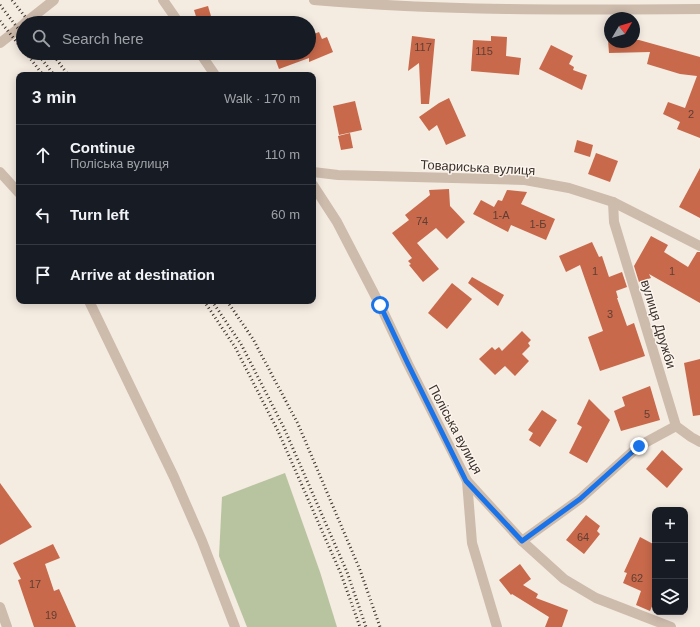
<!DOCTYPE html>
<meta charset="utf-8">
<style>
body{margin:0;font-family:Helvetica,sans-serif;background:#242831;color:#f1f3f6}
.controls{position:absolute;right:12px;bottom:12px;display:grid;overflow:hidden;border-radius:8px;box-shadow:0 2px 10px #0003}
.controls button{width:36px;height:36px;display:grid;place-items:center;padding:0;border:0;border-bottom:1px solid #363941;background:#171b24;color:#f1f3f6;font:20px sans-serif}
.compass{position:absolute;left:604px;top:12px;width:36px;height:36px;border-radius:50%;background:#171b24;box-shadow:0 2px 10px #0003;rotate:52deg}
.stop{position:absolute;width:12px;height:12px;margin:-9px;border:3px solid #1a73e8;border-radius:50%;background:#fff}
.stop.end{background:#1a73e8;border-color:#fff;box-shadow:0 1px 4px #0008}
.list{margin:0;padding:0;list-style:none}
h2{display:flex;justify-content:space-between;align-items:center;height:52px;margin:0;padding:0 16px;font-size:17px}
h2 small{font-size:13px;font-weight:400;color:#9ea1a6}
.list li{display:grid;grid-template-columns:26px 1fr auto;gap:12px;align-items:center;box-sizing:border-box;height:60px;padding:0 16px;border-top:1px solid #363941}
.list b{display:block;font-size:15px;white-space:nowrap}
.list p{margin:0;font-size:13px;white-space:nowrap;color:#9ea1a6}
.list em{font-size:13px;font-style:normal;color:#9ea1a6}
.icon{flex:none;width:22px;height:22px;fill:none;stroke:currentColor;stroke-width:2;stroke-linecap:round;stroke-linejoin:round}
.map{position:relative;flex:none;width:700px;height:627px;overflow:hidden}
.search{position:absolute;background:#171b24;box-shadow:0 2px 10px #0003;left:16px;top:16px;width:300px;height:44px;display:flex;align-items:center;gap:10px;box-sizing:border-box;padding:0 14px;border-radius:22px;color:#9ea1a6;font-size:15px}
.panel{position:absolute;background:#171b24;box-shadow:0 2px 10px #0003;left:16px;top:72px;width:300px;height:232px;border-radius:8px}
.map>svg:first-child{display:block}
.green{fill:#b8c4a0}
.building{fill:#c8694b}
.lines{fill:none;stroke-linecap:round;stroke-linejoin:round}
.minor{stroke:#cdbbac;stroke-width:10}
.rail{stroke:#3b302b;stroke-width:3;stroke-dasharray:1 3;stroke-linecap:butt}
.route{stroke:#1a73e8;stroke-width:5}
.labels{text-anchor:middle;stroke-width:3;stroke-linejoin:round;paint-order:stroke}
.number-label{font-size:11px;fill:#5e3e33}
.street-label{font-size:13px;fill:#3b302b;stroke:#fbf5ee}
</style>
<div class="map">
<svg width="700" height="627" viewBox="0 0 700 627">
<rect width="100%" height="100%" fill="#f4ebe1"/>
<polygon class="green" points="285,473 320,572 337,627 247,627 219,556 222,497"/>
<g class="building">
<polygon points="208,6 213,23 198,23 194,10"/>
<polygon points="319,32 322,39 327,37 333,52 309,62 309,58 279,69 273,53 309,53 309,36"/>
<polygon points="412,36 435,39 429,104 421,104 419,63 408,71"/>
<polygon points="491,36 507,37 506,56 521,58 519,75 471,71 473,40 491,41"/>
<polygon points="608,40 610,40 610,42 634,42 634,40 639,40 700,57 700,138 677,129 680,122 663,114 668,102 685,108 697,76 680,74 647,64 650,52 609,53"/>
<polygon points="551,45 573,56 569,64 574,67 573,70 587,75 582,90 539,69"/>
<polygon points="449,98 466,136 446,145 437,125 429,131 419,117 439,103"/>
<polygon points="355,101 362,130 339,135 333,106"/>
<polygon points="350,133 353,148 341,150 338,136"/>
<polygon points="577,140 593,145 590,157 574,152"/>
<polygon points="596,153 618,161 610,182 588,174"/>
<polygon points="700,168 700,218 679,207"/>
<polygon points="449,189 450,206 465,222 447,239 436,228 417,243 439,269 423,282 409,265 411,264 408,261 412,258 392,233 409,220 405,215 430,195 429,190"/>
<polygon points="507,190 527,192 521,204 555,219 546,240 511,225 508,232 473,214 481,200 494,207 498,200 502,201"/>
<polygon points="651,236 668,245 664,252 688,267 697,252 700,252 700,303 649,274 651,278 639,282 634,266"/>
<polygon points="592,242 599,257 602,256 609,277 622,272 627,287 616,291 618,298 617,298 627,326 634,323 645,356 600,371 588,337 603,331 580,265 566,272 559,256"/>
<polygon points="472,277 504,295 498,306 468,283"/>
<polygon points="452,283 472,299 447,329 428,313"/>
<polygon points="522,331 531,340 528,343 530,346 522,354 529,361 515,376 505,366 495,375 479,359 492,347 495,350 499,347 502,351"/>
<polygon points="700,359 700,415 693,416 684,363"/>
<polygon points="650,386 660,420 621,431 614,411 625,406 622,397"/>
<polygon points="589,399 610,420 587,463 569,453 582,427 577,424"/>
<polygon points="542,410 557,420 540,447 529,440 533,433 528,430"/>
<polygon points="662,450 683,469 667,488 646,469"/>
<polygon points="0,483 32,527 0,545"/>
<polygon points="586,515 600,526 597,531 600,534 584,554 566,540"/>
<polygon points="640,537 655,545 655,599 650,611 636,605 641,591 623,583 627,573 624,572"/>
<polygon points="53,544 60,558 45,564 54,591 59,589 76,627 34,627 18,580 21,579 13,563"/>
<polygon points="520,564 531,579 523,585 538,594 536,598 568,610 562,627 545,627 549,617 512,594 511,595 499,580"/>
</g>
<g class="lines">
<g class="minor">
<polyline points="163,0 179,23"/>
<path d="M314 0C442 11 571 10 700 9"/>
<polyline points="25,23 54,0"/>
<polyline points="0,43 23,25"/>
<polyline points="200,53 215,75"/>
<polyline points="0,172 19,193"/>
<polyline points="313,172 338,175 525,180 569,188 613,202 700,246"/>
<polyline points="313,185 337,222 380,305 408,364 467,481 522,541 564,579 596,598 671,627"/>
<polyline points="613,202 614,222 676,426 691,437 700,442"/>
<polyline points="89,301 174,477 202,541 235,627"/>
<polyline points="467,481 472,543 497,627"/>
<polyline points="522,541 580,499 639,446 676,426"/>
<polyline points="0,607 7,627"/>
</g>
<g class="rail">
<polyline points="12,0 30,23"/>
<polyline points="0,5 23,35"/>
<polyline points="0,21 23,50"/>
<polyline points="26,53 43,75"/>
<polyline points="37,53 54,75"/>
<polyline points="52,53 68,75"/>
<polyline points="204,301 235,347 278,431 341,574 360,627"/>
<polyline points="212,301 241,344 284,428 347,572 366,627"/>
<polyline points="227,301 253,339 298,424 360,570 380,627"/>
</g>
</g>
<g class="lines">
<polyline class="route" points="380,305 408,364 466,481 522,541 580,499 639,446"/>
</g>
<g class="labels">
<g class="number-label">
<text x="423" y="51">117</text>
<text x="484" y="55">115</text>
<text x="691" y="118">2</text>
<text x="501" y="219">1-А</text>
<text x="422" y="225">74</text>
<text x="538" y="228">1-Б</text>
<text x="595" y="275">1</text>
<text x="672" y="275">1</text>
<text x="610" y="318">3</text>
<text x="647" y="418">5</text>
<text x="583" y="541">64</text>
<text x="637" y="582">62</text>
<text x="35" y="588">17</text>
<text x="51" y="619">19</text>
</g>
<g class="street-label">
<text transform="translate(478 167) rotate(3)" y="5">Товариська вулиця</text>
<text transform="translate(659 324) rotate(73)" y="5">вулиця Дружби</text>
<text transform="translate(456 429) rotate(62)" y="5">Поліська вулиця</text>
</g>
</g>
</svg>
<div class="controls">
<button>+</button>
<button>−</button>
<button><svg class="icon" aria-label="layers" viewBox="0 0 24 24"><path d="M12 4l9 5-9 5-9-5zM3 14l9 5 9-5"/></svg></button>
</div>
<svg class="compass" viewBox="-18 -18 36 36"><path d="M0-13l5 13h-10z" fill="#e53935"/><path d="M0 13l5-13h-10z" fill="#9ea1a6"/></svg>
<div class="stop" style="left:380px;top:305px"></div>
<div class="stop end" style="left:639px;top:446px"></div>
<div class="search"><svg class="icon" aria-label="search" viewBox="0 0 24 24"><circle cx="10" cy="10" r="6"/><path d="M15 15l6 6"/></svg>Search here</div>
<section class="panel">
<h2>3 min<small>Walk · 170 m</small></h2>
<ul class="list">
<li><svg class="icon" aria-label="ahead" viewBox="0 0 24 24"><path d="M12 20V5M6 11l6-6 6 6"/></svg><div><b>Continue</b><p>Поліська вулиця</p></div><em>110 m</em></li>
<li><svg class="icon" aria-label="left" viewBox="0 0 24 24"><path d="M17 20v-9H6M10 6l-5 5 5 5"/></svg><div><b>Turn left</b></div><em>60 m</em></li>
<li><svg class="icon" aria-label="arrive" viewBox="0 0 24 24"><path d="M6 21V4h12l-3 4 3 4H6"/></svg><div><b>Arrive at destination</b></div></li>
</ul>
</section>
</div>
